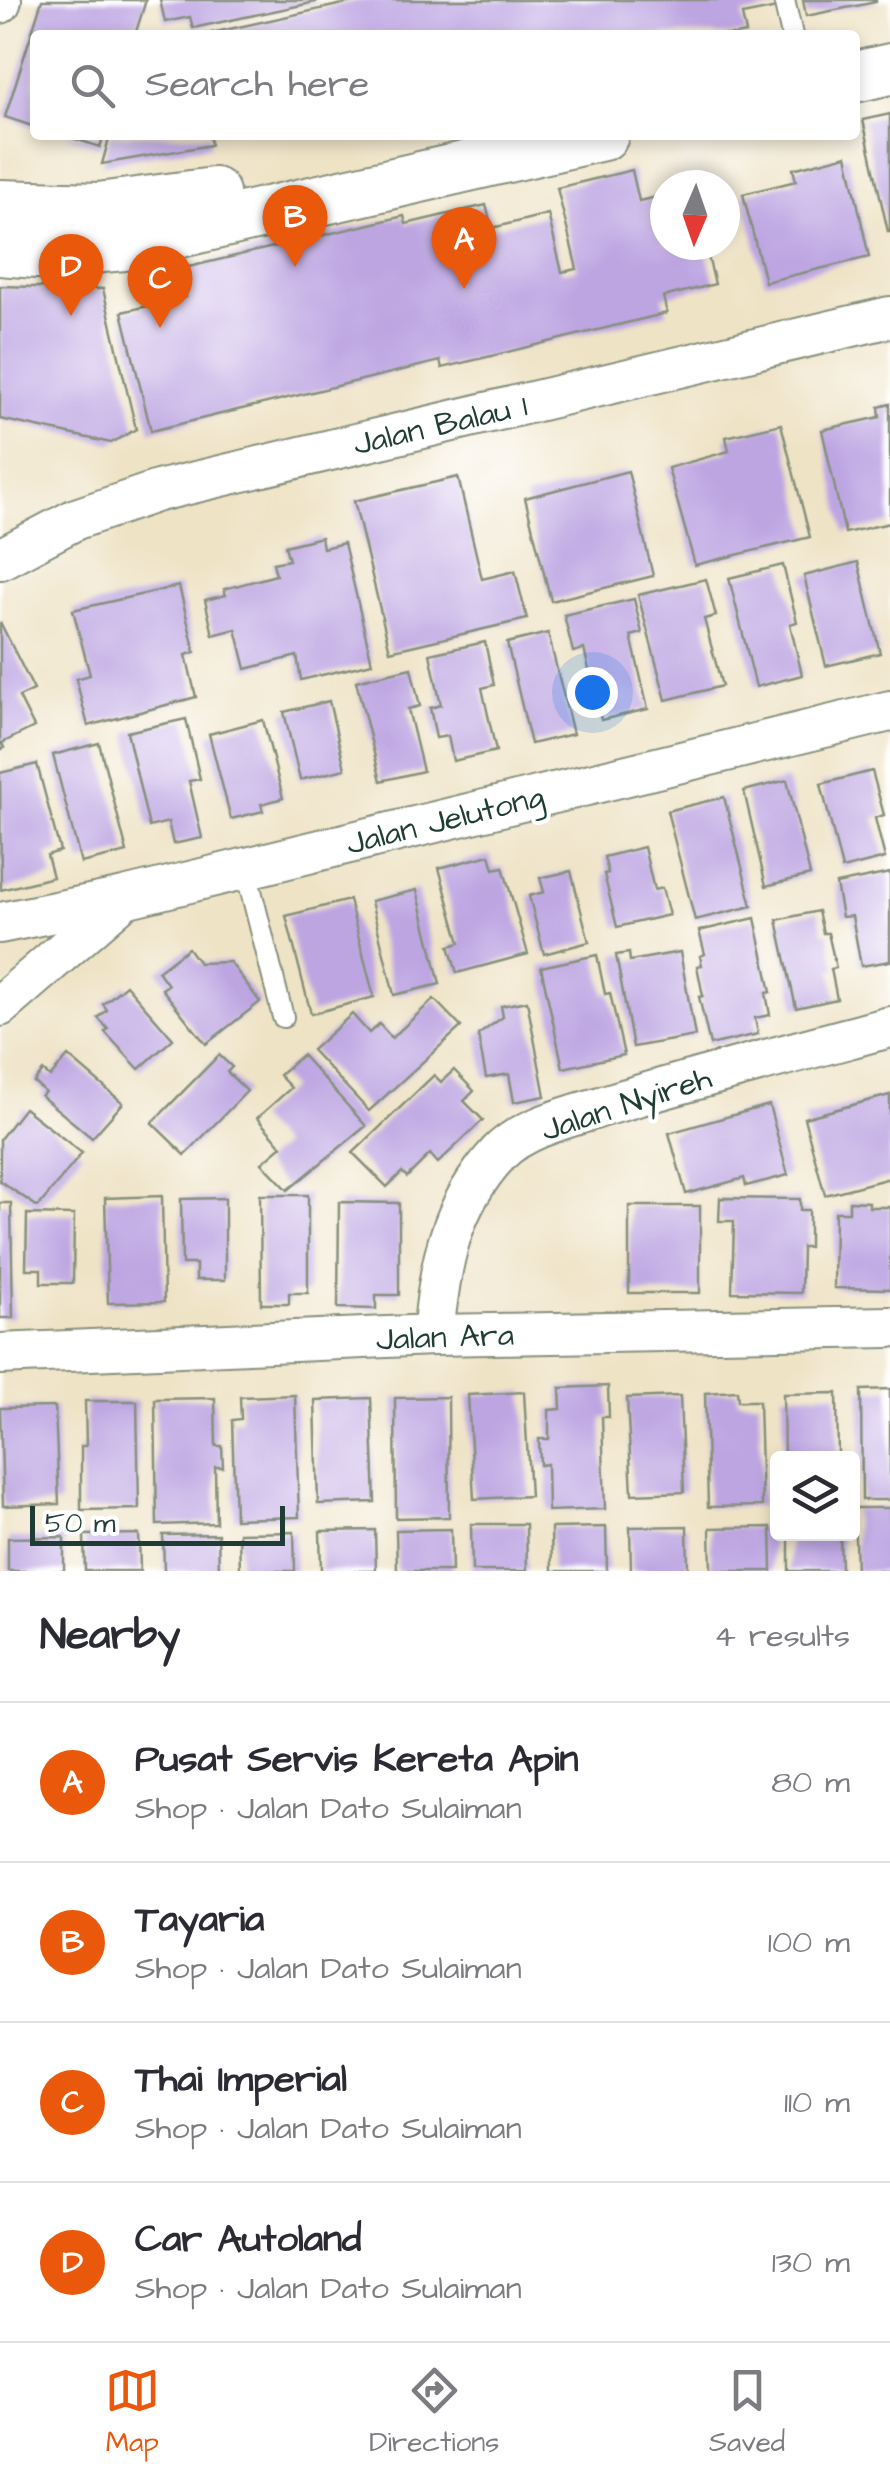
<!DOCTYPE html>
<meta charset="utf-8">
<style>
body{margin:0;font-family:"Architects Daughter",sans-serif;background:#f7f7f7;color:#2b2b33}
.controls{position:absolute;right:30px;bottom:30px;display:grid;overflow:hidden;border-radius:10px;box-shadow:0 5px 15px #0003}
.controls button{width:90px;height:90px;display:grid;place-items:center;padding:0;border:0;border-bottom:2px solid #e1e1e2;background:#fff;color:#2b2b33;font:50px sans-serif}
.compass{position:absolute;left:650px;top:170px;width:90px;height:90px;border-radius:50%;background:#fff;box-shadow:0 5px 15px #0003;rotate:182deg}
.scale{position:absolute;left:30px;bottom:25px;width:255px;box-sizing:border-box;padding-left:10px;border:5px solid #1f3d34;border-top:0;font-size:28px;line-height:35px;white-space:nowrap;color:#1f3d34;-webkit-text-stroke:8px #fff;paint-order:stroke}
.you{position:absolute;left:592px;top:692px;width:35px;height:35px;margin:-25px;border:8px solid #fff;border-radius:50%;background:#1a73e8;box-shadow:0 0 0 15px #1a73e833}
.badge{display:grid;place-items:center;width:65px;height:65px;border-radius:50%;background:#ea580c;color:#fff;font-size:32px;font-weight:700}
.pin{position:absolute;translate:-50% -82px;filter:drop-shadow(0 2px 5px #0008)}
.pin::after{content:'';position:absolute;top:52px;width:35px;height:30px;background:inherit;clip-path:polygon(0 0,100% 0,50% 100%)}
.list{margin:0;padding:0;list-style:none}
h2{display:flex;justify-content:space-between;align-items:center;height:130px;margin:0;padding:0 40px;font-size:42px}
h2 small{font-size:32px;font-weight:400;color:#7c7c81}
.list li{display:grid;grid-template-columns:65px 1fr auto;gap:30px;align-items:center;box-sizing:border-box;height:160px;padding:0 40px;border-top:2px solid #e1e1e2}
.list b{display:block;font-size:38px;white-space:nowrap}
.list p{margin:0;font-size:32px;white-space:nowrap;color:#7c7c81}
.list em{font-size:32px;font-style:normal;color:#7c7c81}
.icon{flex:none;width:55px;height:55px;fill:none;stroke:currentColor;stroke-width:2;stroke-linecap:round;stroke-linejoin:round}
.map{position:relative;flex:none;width:890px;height:1571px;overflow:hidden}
.search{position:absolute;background:#fff;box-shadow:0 5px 15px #0003;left:30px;right:30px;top:30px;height:110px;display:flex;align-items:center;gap:25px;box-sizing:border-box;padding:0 35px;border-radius:10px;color:#7c7c81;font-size:38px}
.sheet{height:770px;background:#fff}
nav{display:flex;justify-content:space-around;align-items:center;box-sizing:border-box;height:140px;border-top:2px solid #e1e1e2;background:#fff;font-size:28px;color:#7c7c81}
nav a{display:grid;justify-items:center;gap:5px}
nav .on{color:#ea580c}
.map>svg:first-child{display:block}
.building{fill:#bda5e2}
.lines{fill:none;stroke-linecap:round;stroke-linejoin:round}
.service-casing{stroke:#87907d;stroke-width:24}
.minor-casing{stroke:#87907d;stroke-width:44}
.tertiary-casing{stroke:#87907d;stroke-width:54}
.service{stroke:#fff;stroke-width:20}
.minor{stroke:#fff;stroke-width:40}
.tertiary{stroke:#fff;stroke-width:50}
.labels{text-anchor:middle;stroke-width:8;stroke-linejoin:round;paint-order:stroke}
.street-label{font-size:32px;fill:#1f3d34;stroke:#fff}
</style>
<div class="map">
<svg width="890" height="1571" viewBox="0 0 890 1571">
<rect width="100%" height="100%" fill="#fff"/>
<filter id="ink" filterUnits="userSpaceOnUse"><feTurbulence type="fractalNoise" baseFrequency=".01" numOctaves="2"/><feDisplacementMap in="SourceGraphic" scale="20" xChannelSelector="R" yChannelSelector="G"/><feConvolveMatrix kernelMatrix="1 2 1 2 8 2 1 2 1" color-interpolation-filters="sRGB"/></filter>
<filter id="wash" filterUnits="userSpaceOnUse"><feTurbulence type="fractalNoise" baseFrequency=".0048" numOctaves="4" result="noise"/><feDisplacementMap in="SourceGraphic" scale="40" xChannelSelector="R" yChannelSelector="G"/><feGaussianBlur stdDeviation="2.25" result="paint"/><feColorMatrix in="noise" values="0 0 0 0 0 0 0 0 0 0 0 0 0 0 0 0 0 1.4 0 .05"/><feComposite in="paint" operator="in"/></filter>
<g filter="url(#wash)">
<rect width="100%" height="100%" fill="#efe3c6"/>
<g id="blocks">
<g class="building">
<polygon points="42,0 146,0 135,35 35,35 35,127 5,117"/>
<polygon points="160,0 316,0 316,2 193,28 190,17 165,22"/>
<polygon points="361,0 776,0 777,8 742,15 746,33 735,35 202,35"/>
<polygon points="803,0 876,0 876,2 806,16"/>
<polygon points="890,114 890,232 888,232 863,120"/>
<polygon points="63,135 104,135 100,147"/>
<polygon points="110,135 209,135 211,145 102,164"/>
<polygon points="847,155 869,257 765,282 743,194 796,181 793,169"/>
<polygon points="632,170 639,201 665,195 665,245 705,245 715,284 663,297 667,313 442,368 440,361 151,431 122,312 186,297 180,269 404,216 406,224 486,205 492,228 548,214 562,272 577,269 557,188"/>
<polygon points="0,286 103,289 136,429 111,443 0,419"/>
<polygon points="890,404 890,523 845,533 822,430 880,417 879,407"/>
<polygon points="781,424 810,537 695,565 668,468 729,451 726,437"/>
<polygon points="628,471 653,576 551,601 525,498"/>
<polygon points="458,477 482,579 515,571 527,619 390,651 354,501"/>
<polygon points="321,537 323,548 344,543 372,663 301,680 297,656 246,669 236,629 213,635 205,600 226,595 224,589 276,575 273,563 289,560 285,546"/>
<polygon points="858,562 880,653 826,666 804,576"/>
<polygon points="783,565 797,622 790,624 802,675 756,687 729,578"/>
<polygon points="706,579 716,616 704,619 722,686 666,700 638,595"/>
<polygon points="179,586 195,652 186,655 196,697 88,726 76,679 90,675 73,610"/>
<polygon points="634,599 642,633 631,636 648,709 601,720 584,649 573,652 564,615"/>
<polygon points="0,622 34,690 19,697 34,727 2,743 4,748 0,750"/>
<polygon points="548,633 573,734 531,744 507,643"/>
<polygon points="485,642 494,685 482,688 496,751 453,761 448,736 436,738 430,708 441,705 430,654"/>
<polygon points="411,668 420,706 408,709 423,771 381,781 356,681"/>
<polygon points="329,701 345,769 300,780 284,712"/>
<polygon points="186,719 200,779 189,781 202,838 173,844 168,822 149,827 127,732"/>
<polygon points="263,720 283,798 261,804 263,811 231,819 209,734"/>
<polygon points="99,743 127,852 81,863 53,755"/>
<polygon points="37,764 60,851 47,855 53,877 1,890 0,773"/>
<polygon points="872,771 884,815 875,818 885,858 842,869 821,784"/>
<polygon points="787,780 810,875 766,886 744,791"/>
<polygon points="724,797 752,906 695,920 667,811"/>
<polygon points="644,847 654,890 662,888 669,915 617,927 604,874 608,873 604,857"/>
<polygon points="490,855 494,869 503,867 528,954 457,973 449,946 460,943 439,868"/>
<polygon points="571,871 589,942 544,954 529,896 544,892 540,878"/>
<polygon points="890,873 890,961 861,966 852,916 842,917 836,884"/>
<polygon points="417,890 440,984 394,995 371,901"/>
<polygon points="349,900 374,997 311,1014 286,916"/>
<polygon points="818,911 823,933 828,933 836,968 831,969 837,999 796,1008 777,920"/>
<polygon points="755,918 771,992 766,993 770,1015 755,1018 758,1034 710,1045 699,997 703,996 697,966 702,965 700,956 705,954 699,931"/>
<polygon points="188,948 199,963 230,962 260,1002 206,1044 162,989 168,985 158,971"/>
<polygon points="680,952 695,1036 633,1047 616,955 629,953 630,961"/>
<polygon points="597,955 605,994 610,993 624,1055 563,1068 541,967"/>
<polygon points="126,985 173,1039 139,1069 105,1032 108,1029 98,1018 107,1010 103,1004"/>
<polygon points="434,999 461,1027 369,1111 312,1050 352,1014 369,1033 379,1024 392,1038"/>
<polygon points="527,1001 545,1096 514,1102 509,1074 486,1078 478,1035 503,1017 501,1006"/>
<polygon points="219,1055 232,1067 227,1072 247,1091 185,1155 152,1123"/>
<polygon points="302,1055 366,1126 288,1190 262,1163 282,1146 257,1118 291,1088 279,1075"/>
<polygon points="68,1056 123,1103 92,1138 41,1096 45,1092 34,1082 43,1071 50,1077"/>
<polygon points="454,1070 474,1091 464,1101 483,1120 438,1163 430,1154 407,1177 402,1172 387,1187 353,1153 434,1075 441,1082"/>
<polygon points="890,1095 890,1178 825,1195 804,1118"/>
<polygon points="769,1105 788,1175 746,1186 744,1178 686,1194 669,1133"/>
<polygon points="24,1108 82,1153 38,1207 0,1181 0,1139"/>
<polygon points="260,1195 308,1195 308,1293 289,1293 289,1304 261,1304"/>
<polygon points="162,1196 164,1302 108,1303 105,1198"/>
<polygon points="225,1198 225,1280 196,1280 196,1264 182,1264 181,1199"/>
<polygon points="720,1198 800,1199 800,1210 809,1210 809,1247 802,1247 801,1293 732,1292 734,1221 719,1221"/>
<polygon points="849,1201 869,1202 869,1207 890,1207 890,1289 834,1288 835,1212 849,1212"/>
<polygon points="339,1202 399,1203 399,1295 376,1295 376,1309 338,1308"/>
<polygon points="0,1203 11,1203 13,1318 0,1318"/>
<rect x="629" y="1206" width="71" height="87"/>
<polygon points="27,1214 74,1215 73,1283 41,1283 41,1269 26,1269"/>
<polygon points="608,1386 609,1417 602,1417 605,1509 548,1511 547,1464 540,1465 539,1439 549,1439 549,1410 561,1409 560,1388"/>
<polygon points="890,1389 890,1500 862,1500 861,1390"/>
<polygon points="737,1391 738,1401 759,1401 762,1506 708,1507 705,1393"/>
<polygon points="524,1392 530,1496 474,1499 468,1395"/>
<polygon points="837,1393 838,1458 784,1458 783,1394"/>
<polygon points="295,1395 299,1517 235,1519 232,1420 241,1419 240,1397"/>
<polygon points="680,1396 684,1492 632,1494 627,1398"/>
<polygon points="448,1397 449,1517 396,1518 395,1398"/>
<polygon points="215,1398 216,1446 222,1446 223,1467 215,1467 216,1523 157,1525 155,1399"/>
<polygon points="371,1398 375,1502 318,1504 315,1400"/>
<polygon points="85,1401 137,1401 139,1509 81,1510 81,1446 86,1446"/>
<polygon points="55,1407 59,1504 3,1506 0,1408"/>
<polygon points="854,1508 890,1508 890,1571 856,1571"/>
<polygon points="471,1524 526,1524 527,1571 472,1571"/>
<polygon points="687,1526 688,1571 631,1571 630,1527"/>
<polygon points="606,1527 607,1571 552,1571 551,1528"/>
<polygon points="771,1527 772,1571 711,1571 710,1528"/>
<polygon points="451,1529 452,1571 397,1571 396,1530"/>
<polygon points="375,1530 376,1571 321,1571 320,1531"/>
<polygon points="294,1532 295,1571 240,1571 239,1533"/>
<polygon points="139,1534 140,1571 85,1571 84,1535"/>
<polygon points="218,1534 219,1571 164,1571 163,1535"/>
<polygon points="789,1534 840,1534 841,1571 789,1571"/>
<polygon points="64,1537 64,1571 8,1571 8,1538"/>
</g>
</g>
</g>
<g filter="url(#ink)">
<use href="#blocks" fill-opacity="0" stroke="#87907d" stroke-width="2.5"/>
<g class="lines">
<defs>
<g id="service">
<polyline points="784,0 792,35"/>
<polyline points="245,867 283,1017"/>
</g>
<g id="minor">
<polyline points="0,3 1,0"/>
<polyline points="0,559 76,519 158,491 890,317"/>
<polyline points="0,923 124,898 890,711"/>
<polyline points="0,1006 121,901"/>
<path d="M433 1335C440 1265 449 1207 499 1153 524 1126 577 1115 610 1104 703 1076 796 1052 890 1027"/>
<polyline points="0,1354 433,1335 890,1327"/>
</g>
<g id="tertiary">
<polyline points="855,77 890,69"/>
<polyline points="0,205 98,208 214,193"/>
<polyline points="0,250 37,253 124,245 603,135"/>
</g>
</defs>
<use href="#service" class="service-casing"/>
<use href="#minor" class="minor-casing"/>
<use href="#tertiary" class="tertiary-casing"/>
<use href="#service" class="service"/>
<use href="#minor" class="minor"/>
<use href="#tertiary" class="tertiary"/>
</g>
</g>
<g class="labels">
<g class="street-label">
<text transform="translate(440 424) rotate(-13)" y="11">Jalan Balau 1</text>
<text transform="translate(445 819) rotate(-14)" y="11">Jalan Jelutong</text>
<text transform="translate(626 1103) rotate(-18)" y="11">Jalan Nyireh</text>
<text transform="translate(445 1336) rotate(-2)" y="11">Jalan Ara</text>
</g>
</g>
</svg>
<div class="controls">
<button><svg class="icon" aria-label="layers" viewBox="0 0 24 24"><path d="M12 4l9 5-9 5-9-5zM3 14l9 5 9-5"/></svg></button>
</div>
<svg class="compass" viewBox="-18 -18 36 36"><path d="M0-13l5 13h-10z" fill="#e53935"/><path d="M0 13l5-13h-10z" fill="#7c7c81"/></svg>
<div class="scale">50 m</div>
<div class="you"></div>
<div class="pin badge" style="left:464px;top:289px">A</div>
<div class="pin badge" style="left:295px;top:267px">B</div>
<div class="pin badge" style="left:160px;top:328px">C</div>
<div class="pin badge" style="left:71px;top:316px">D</div>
<div class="search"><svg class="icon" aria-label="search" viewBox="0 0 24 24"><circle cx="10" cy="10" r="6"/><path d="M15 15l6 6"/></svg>Search here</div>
</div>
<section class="sheet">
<h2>Nearby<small>4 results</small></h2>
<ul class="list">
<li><span class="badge">A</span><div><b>Pusat Servis Kereta Apin</b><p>Shop · Jalan Dato Sulaiman</p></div><em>80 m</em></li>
<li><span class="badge">B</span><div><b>Tayaria</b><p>Shop · Jalan Dato Sulaiman</p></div><em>100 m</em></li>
<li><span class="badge">C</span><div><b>Thai Imperial</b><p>Shop · Jalan Dato Sulaiman</p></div><em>110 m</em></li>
<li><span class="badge">D</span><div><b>Car Autoland</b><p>Shop · Jalan Dato Sulaiman</p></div><em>130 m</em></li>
</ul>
</section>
<nav>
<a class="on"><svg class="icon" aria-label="map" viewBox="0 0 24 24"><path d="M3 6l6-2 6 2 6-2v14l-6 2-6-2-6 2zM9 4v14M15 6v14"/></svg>Map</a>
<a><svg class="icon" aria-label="directions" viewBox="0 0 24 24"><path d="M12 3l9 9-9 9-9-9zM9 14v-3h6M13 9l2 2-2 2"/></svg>Directions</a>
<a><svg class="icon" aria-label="saved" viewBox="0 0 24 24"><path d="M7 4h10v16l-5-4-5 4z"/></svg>Saved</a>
</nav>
